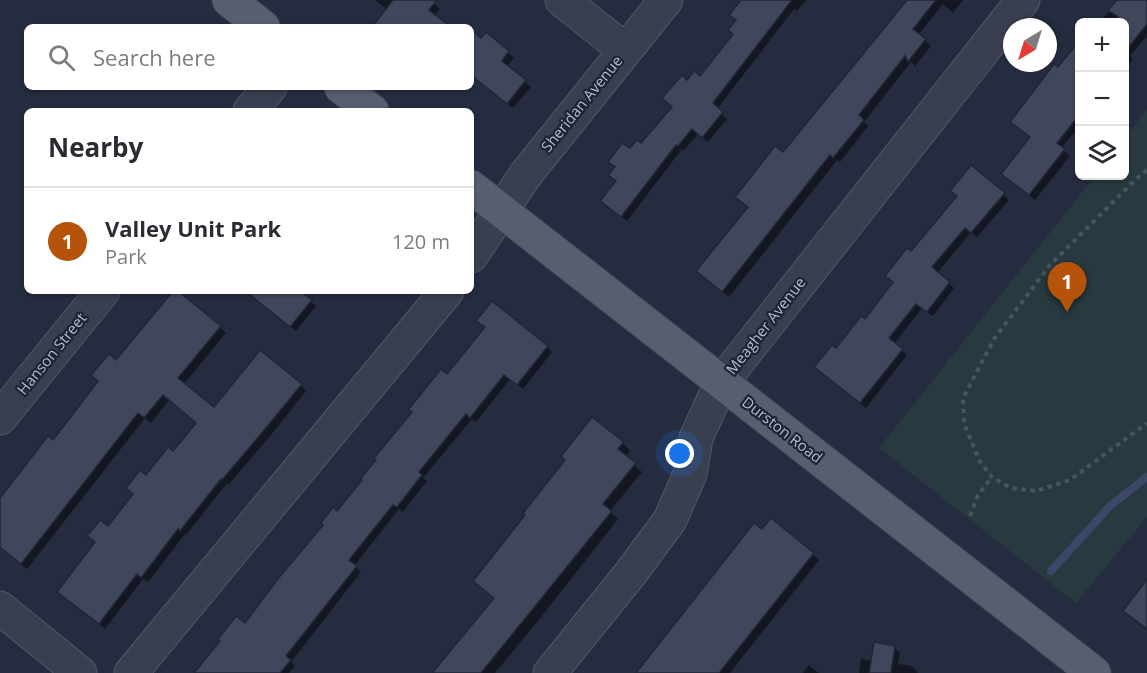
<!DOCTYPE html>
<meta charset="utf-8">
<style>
body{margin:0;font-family:"Open Sans",sans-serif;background:#f2f2f3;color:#2b2b33}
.controls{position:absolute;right:18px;top:18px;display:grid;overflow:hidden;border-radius:9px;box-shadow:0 2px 4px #0004}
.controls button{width:54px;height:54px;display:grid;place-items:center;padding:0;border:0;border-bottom:2px solid #e1e1e2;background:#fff;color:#2b2b33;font:30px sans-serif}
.compass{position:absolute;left:1003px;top:18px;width:54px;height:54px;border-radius:50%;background:#fff;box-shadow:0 2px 4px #0004;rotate:218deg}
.you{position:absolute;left:680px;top:454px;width:21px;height:21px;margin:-15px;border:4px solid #fff;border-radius:50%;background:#1a73e8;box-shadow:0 0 0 9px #1a73e833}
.badge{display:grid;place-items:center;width:39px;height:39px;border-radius:50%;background:#b45309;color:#fff;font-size:20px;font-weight:700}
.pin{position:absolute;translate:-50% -50px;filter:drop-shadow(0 2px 3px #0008)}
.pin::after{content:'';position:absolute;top:32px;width:21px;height:18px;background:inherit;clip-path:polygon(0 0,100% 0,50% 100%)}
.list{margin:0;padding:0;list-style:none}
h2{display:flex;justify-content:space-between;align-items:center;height:78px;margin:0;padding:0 24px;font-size:26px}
h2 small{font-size:20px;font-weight:400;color:#7c7c81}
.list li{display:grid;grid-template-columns:39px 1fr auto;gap:18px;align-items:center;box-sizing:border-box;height:108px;padding:0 24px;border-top:2px solid #e1e1e2}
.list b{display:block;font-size:22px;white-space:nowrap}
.list p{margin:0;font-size:20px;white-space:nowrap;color:#7c7c81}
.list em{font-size:20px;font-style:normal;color:#7c7c81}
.icon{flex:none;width:33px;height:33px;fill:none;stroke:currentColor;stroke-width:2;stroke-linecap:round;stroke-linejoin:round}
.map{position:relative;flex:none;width:1147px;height:673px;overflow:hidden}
.search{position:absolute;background:#fff;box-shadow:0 2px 4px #0004;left:24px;top:24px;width:450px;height:66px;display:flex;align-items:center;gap:15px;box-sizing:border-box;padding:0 21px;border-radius:9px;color:#7c7c81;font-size:22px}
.panel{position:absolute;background:#fff;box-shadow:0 2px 4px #0004;left:24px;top:108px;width:450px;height:186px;border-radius:9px}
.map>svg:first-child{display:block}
.green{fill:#283940}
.shadow{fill:#0007}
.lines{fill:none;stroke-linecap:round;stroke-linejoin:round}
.stream{stroke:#3c4767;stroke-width:8}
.building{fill:#40475c;stroke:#212636;stroke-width:1.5}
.minor-casing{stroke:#525766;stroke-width:35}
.major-casing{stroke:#434858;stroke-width:35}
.path{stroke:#46565d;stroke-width:4;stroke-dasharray:4.5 4.5;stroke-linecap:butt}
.minor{stroke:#3a3f4f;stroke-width:33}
.major{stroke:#585e6f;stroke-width:33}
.labels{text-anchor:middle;stroke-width:4.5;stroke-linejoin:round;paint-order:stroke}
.street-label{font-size:15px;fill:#b6bac9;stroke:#1f2434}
</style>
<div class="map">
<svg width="1147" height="673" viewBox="0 0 1147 673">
<rect width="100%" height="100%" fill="#262c3f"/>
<polygon class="green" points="1147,109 1147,517 1076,603 879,448 1095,176 1124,176 1125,138"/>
<g class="shadow">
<polygon points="375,0 430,0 440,9 434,16 448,27 387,27 387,9"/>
<polygon points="752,0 807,0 797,11 794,9 717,109 727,119 708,142 698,134 684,150 682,149 627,221 608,207 630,151 641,145 673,107 688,82 700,78 734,34"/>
<polygon points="909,0 963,0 953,13 943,4 918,35 931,46 915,66 911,62 864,122 868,126 840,162 837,160 729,297 704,277 749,208 737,197 784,154"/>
<polygon points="1119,0 1147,0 1147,36 1130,56 1133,59 1124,69 1124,22 1100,22"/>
<polygon points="471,34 481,40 486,34 508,53 514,58 507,66 531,87 513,108 471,74"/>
<polygon points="1080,42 1080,126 1061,148 1070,156 1035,200 1008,179 1032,138 1058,69"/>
<polygon points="1004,195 1009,200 977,237 971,232 937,273 954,288 933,316 922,308 894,344 907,355 866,408 821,372 836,351 865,321 895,283 911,253"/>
<polygon points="246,291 299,291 316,306 296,331"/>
<polygon points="220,327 226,333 184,384 214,409 301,385 306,391 271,435 229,484 227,483 186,535 185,534 148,582 143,579 105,629 65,597 108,528 147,477 173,453 197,423 170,399 151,423 145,418 27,569 0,547 0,500 53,442 116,362"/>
<polygon points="547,347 552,352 523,389 510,379 476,422 472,419 423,478 427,481 403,512 399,509 354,566 361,572 291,662 295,666 289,673 196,673 245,625 448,376"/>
<polygon points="623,443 630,451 625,457 642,472 610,511 618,519 538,621 495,673 434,673 496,599 567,460"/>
<polygon points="771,521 819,560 730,673 637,673"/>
<polygon points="894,647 900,653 898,664 912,666 918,673 859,673 861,659 873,661"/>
<polygon points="809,665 819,673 803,673"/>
</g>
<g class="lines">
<polyline class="stream" points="1051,571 1111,505 1147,477"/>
</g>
<g class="building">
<polygon points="393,0 437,0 429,10 451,27 372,27"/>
<polygon points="741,0 792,0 713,103 723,112 702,138 692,129 678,146 676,145 621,217 600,201 616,181 608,175 615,167 608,162 622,143 630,148 637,140 641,143 672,107 662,98 682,75 687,80 694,71 700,76 733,34 728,30 736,20 729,15"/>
<polygon points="907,0 936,0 913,29 926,39 908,62 905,56 859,115 864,120 833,158 830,155 722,292 696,271 748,207 735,197 775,146 783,152"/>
<polygon points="1117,0 1147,0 1147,24 1125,52 1125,22 1108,10"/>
<polygon points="471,30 481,38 486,32 509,51 502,61 526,80 507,104 471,75"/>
<polygon points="1080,40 1080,114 1057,143 1065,149 1029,195 1001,174 1030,137 1010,122 1054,64 1058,67"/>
<polygon points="971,165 1005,193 971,233 965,228 932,267 950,282 927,312 916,304 889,338 903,349 860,403 814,367 832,345 836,348 861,316 865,319 893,282 885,276 907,248 911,251 957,196 950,191"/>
<polygon points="173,291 178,291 221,326 178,378 214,407 260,350 302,384 265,429 222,480 221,479 180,531 178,529 141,578 137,574 99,624 57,592 95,542 87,536 100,520 108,526 133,494 126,488 140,470 146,475 168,447 173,451 196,423 163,395 144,418 138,413 21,564 0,547 0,498 48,436 53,440 98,381 91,375 109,354 116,360"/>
<polygon points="245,291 301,291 312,300 290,327"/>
<polygon points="492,301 548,346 517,385 504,375 470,418 466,414 419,472 422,475 397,507 393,505 349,560 357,566 286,656 291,660 280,673 194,673 220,641 218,639 236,616 245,623 277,580 323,525 321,523 333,507 337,511 362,480 360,479 376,460 374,458 412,412 408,410 441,369 447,374 485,327 476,321"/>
<polygon points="592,417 624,442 618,449 636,463 603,504 612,511 481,673 432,673 494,598 473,581 525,515 523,513 565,460 561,456"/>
<polygon points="771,518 814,553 719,673 636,673 754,523 762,529"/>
<polygon points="1147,579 1147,629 1123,611"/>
<polygon points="874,642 895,646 891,673 869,673"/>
</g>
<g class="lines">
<defs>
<g id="minor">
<polyline points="562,0 625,50"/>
<polyline points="250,111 270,87"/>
<polyline points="471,256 526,174 666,0"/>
<polyline points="0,418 103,291"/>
<polyline points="0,608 80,673"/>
<polyline points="131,673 447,291"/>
<polyline points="550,673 630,574 670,520 690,474 696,438 721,383 1023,0"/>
</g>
<g id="major">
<polyline points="229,0 263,27"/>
<polyline points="341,87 372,111"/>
<polyline points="471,187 1094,673"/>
</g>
</defs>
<use href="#minor" class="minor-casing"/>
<use href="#major" class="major-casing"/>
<g class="path">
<polyline points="1147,170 1136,179 1050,265 994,339 963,398 964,423 979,460 992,477 1011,488 1036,491 1070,480 1147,423"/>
<polyline points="970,516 978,495 992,477"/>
</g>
<use href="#minor" class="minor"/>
<use href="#major" class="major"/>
</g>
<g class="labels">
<g class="street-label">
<text transform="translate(582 104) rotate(-51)" y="5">Sheridan Avenue</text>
<text transform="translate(766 326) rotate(-52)" y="5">Meagher Avenue</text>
<text transform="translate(52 354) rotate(-51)" y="5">Hanson Street</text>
<text transform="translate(782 430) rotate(38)" y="5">Durston Road</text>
</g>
</g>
</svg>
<div class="controls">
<button>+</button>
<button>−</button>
<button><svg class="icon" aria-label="layers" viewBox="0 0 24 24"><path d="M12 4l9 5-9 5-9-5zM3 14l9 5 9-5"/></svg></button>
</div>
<svg class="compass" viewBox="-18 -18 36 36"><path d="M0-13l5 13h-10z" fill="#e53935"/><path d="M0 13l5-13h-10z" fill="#7c7c81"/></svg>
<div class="you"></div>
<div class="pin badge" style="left:1067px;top:312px">1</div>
<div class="search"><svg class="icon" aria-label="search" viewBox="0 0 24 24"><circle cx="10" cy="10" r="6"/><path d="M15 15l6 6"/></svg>Search here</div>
<section class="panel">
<h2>Nearby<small></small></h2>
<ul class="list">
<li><span class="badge">1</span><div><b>Valley Unit Park</b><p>Park</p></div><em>120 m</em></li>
</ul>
</section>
</div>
